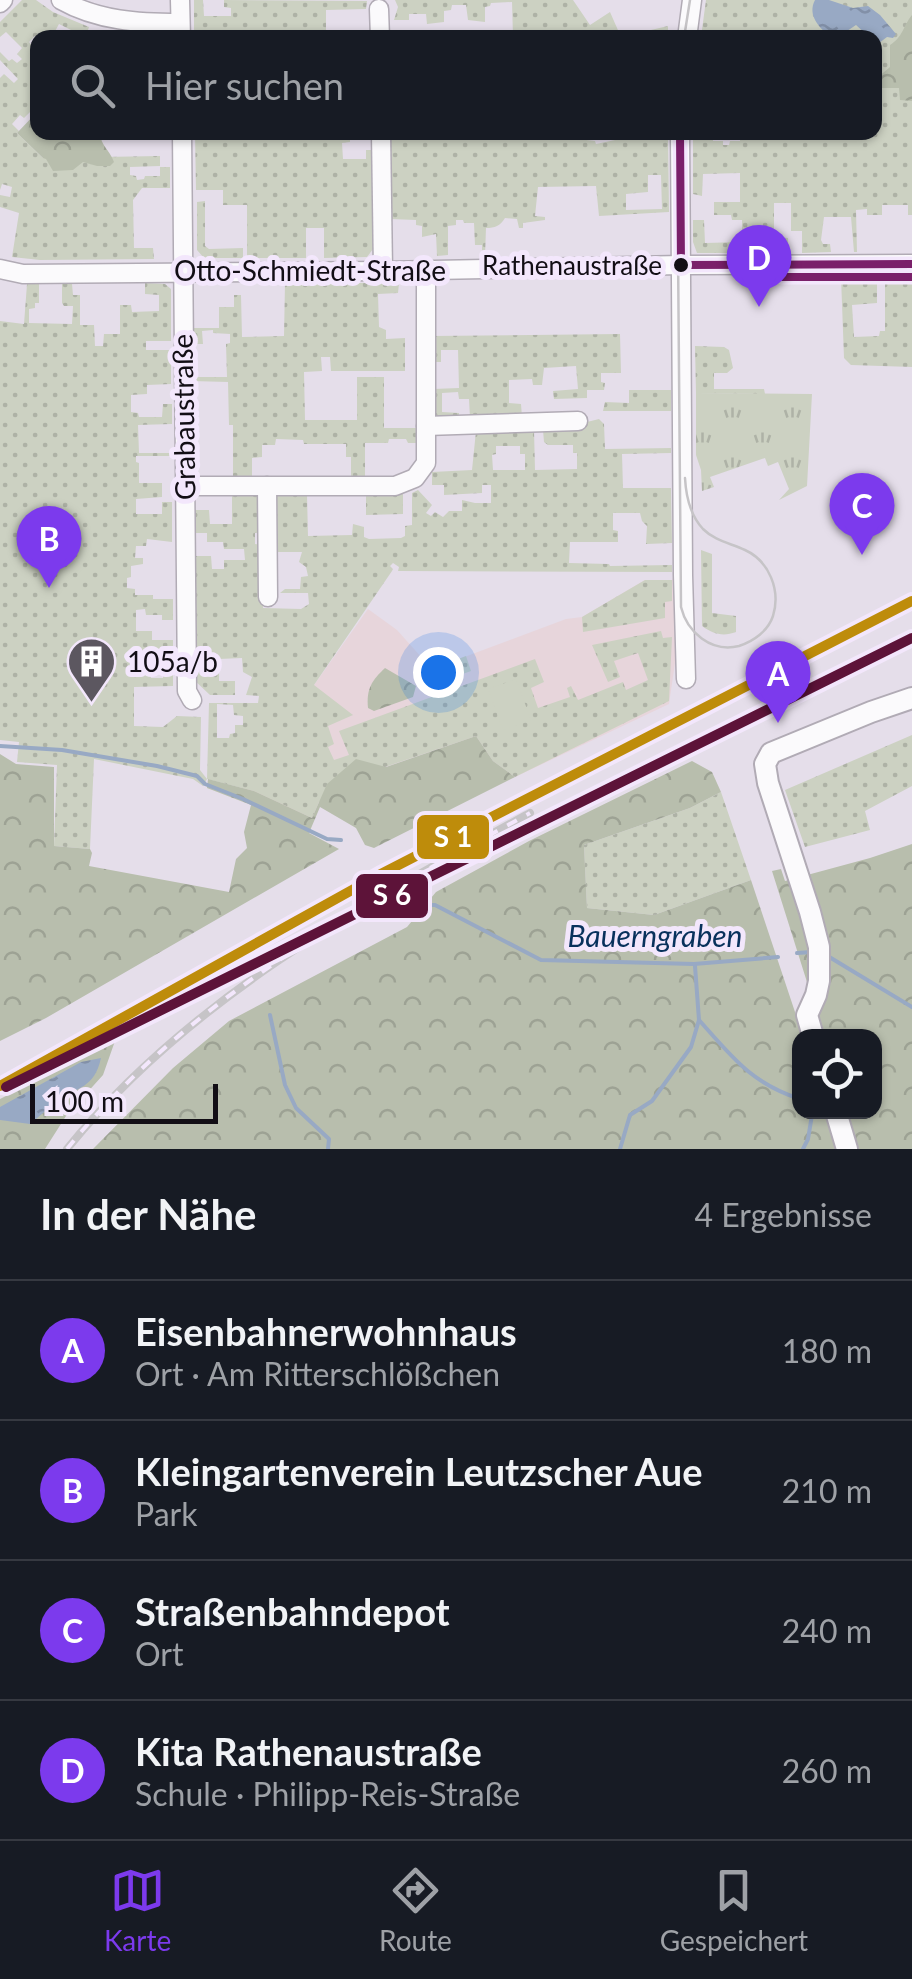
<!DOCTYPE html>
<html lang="de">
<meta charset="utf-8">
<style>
body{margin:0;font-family:Lato,sans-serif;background:#20242c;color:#f1f3f6}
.controls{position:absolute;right:30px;bottom:30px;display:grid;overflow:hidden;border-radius:20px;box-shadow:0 2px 8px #0004}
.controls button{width:90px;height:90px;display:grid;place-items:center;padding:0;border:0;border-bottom:2px solid #363941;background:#171b24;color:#f1f3f6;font:50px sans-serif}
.scale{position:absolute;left:30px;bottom:25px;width:188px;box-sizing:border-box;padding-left:10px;border:5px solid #120e15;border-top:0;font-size:28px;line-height:35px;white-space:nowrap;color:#120e15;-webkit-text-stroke:8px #f3e7fc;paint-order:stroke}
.you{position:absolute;left:438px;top:672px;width:35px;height:35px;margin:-25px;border:8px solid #fff;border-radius:50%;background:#1a73e8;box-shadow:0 0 0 15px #1a73e833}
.badge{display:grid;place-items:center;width:65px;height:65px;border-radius:50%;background:#7c3aed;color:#fff;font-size:32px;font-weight:700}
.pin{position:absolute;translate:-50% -82px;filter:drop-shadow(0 2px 5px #0008)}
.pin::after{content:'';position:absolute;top:52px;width:35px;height:30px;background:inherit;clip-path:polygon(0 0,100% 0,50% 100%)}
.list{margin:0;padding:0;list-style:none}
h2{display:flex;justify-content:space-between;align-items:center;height:130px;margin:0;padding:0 40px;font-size:42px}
h2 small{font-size:32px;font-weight:400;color:#9ea1a6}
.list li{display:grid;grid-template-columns:65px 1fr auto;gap:30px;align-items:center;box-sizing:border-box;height:140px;padding:0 40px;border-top:2px solid #363941}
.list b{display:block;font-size:38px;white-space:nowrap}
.list p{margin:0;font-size:32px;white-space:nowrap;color:#9ea1a6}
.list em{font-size:32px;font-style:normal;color:#9ea1a6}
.icon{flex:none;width:55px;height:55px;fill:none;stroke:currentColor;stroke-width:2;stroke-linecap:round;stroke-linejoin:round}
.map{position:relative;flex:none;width:912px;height:1149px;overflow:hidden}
.search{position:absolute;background:#171b24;box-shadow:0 2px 8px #0004;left:30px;right:30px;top:30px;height:110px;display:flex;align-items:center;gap:25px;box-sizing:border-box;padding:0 35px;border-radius:20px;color:#9ea1a6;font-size:38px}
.sheet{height:690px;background:#171b24}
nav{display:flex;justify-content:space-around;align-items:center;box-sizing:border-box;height:140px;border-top:2px solid #363941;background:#171b24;font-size:28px;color:#9ea1a6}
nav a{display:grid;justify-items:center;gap:5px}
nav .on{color:#7c3aed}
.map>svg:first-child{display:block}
.commercial{fill:#e7d5db}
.grass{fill:url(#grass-dots);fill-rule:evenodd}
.forest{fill:url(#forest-crowns)}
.park{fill:url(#park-tufts)}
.pitch{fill:#ccd1c2}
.water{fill:url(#water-ripples)}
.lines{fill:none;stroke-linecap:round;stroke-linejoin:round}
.stream{stroke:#98a9c4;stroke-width:4}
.minor-casing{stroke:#b1abb5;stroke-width:21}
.major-casing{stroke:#b1abb5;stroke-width:24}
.minor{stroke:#fbfafc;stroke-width:18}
.major{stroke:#fbfafc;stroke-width:20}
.tram{stroke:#c6c4c7;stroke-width:2.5}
.rail-casing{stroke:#c6c4c7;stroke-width:8}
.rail{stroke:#f3e7fc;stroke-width:4;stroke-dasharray:11;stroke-linecap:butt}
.bus-1-casing{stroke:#f3e7fc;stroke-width:15}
.bus-2-casing{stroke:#f3e7fc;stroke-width:15}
.bus-1{stroke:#7a206a;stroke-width:8}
.bus-2{stroke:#7a206a;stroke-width:8}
.rail-1-casing{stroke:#f3e7fc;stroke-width:18}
.rail-2-casing{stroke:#f3e7fc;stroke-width:18}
.rail-1{stroke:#be8c0b;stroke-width:10}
.rail-2{stroke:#5d1339;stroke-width:10}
.bus-dot{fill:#120e15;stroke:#f3e7fc;stroke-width:4}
.labels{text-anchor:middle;stroke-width:10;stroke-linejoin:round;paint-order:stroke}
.bus-label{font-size:26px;fill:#120e15;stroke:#f3e7fc;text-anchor:end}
.street-label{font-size:28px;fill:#120e15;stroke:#f3e7fc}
.poi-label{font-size:28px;fill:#120e15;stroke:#f3e7fc;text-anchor:start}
.water-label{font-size:30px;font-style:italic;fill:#08315c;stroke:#f3e7fc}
.line-badge{stroke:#f3e7fc;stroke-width:4}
.badge-label{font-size:28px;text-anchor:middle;font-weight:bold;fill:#fff}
</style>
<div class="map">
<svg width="912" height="1149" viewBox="0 0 912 1149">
<defs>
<pattern id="grass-dots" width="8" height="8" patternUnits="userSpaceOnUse" patternTransform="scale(2.5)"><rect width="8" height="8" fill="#ccd1c2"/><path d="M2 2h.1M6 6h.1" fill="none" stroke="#aeb2a6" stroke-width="1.8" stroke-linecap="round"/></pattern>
<pattern id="forest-crowns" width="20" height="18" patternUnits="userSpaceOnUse" patternTransform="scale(2.5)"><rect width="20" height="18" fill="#b8bead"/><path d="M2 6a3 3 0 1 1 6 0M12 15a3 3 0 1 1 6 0" fill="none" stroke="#9da294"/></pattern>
<pattern id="park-tufts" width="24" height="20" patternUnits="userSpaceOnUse" patternTransform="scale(2.5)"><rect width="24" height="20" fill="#ccd1c2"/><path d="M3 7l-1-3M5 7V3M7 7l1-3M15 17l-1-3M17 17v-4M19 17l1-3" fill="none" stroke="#aeb2a6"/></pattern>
<pattern id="water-ripples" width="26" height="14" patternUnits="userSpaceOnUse" patternTransform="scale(2.5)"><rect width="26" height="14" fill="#98a9c4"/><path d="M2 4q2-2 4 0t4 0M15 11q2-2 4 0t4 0" fill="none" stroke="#8290a8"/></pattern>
</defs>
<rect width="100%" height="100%" fill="#e5deea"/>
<polygon class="commercial" points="676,572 675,663 669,704 515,777 493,761 476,736 385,767 327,784 312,818 241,788 368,609 397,630 432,669 566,619 582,617 645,580 672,580"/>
<g class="grass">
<polygon points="22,0 36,0 53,12 89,27 86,36 67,37 71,30 59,24 52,37 35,36 29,42 37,52 37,97 33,102 36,106 24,118 20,115 12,124 19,131 17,133 43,158 160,156 160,166 130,167 130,175 136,176 137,180 144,179 145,176 160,176 160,167 170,167 170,188 142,188 133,200 134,248 153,248 154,259 40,260 12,257 19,213 0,207 0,195 10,197 12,187 2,184 0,190 0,78 4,74 14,83 18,79 0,60 0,52 9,61 12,59 17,63 22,59 17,54 22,48 6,32 0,37 0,22"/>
<polygon points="194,0 203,0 204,16 231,16 231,8 224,7 224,0 367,1 366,9 326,10 326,37 194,38"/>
<polygon points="395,0 573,0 590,25 610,12 621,37 668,26 668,37 513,37 512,2 491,3 490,6 485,7 485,22 468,20 466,5 452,5 451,10 444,11 444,22 427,24 426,14 409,14 409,20 394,20 398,7"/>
<polygon points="706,0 912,0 912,215 908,215 908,205 882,205 882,215 867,215 867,209 856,210 857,252 854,252 851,217 824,217 821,240 823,244 830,244 831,252 802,253 802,231 791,231 791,203 774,203 774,237 788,238 788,253 697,253 693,242 693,220 704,220 705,243 742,242 742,220 732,220 731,215 714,215 714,202 740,202 740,173 703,174 702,196 693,194 693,133 713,133 713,141 723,141 723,145 729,145 730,141 740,141 740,133 874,132 874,38 701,37"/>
<polygon points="195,133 374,133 375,136 350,134 350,142 342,143 343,159 366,159 366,150 375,150 376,245 367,257 324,258 324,228 306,228 306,258 247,258 247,205 223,205 223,190 196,190"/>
<path d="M389 133H577L578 139 595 141 596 144 615 140 616 133H668L669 212 599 216 596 186 538 187 535 216 545 217V220L523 223V228H519L517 219 505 218C500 226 495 228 486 228L485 256H482V245H475L474 223H464L463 220H456V225L448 226V255L437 256 436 234 422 237V226L416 225V220L390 219ZM648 175H661L662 209 626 210V194L648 192Z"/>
<polygon points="205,201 205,246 209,249 243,248 243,258 204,258 197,250 197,202"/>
<polygon points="841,277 877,277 877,303 852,305 854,337 879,336 880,331 885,331 885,277 912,277 912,367 851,365 844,358"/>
<polygon points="145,283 165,284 171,289 171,341 146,341 146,350 171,350 171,384 147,385 147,394 131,395 131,412 138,413 139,417 162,417 163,404 172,404 172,424 138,425 139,453 172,453 172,456 136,456 136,462 139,463 139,483 162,483 162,497 136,499 136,514 162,514 162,502 172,502 172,542 147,539 146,546 136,546 135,558 143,558 143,564 131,566 131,577 127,578 127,588 135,589 135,595 153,595 153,599 173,599 173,620 162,620 162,615 146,615 145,609 136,610 136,631 152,631 152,640 173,640 173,651 137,651 137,673 150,674 151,678 163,678 163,659 173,659 173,686 134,687 134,726 163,727 177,716 201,717 200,770 207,779 203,786 193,779 94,759 90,849 54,846 57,765 17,762 19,742 0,740 0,321 24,324 27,284 39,284 39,303 35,303 35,308 29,309 29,323 72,324 73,306 64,306 62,303 62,284 72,284 73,295 80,295 80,325 94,325 95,346 103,346 104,334 120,334 120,305 131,305 132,312 159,311 159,295 145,294"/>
<polygon points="285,283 399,283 398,293 378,294 379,327 386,330 386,339 405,338 405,371 331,371 330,357 321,357 322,371 304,372 305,420 357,420 357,377 384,377 384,428 417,428 417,443 408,443 406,439 389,439 388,443 365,443 365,479 351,479 351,457 346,457 346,444 304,444 303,440 276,439 275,445 262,445 262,457 252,458 252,479 233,480 233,425 229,425 228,382 191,381 191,377 227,377 226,344 230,343 230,334 213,333 213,330 202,331 203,344 191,344 190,328 219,328 219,307 234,307 234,295 241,295 242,337 284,336"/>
<polygon points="620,334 621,373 601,373 601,382 605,383 604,390 587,390 587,398 554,399 553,391 578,389 576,366 544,368 542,385 533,385 532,379 509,380 509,403 521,404 522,417 470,418 469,399 459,399 458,392 442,393 442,412 459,413 459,418 434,418 433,389 459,388 458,350 441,350 441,362 433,362 432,336"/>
<polygon points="695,346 724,347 729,350 733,368 727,373 714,373 714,389 764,389 765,394 696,393"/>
<polygon points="629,390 671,390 671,411 603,411 605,402 629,403"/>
<path d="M599 419 604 424 605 449 671 448V453L622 454 623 488H671L672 543 646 544 647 526 642 521 640 513H613V530L618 531V542H570L569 563 609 564 610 566 672 565V572L398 571 399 567 393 563 390 566 393 569 392 571 314 685 353 715 328 726 334 744 328 747 334 760 349 755 339 731 535 659 544 682 531 688 538 708 570 697 567 688 571 686 578 700 623 682 626 690 648 680 638 653 614 661 620 677 608 682 592 645 661 631 663 638 672 637 669 701 515 777 493 761 476 736 385 767 319 802 312 818 254 791 207 779 209 703H258L259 696 246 695 252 677 243 672 242 658 219 659V681H235V695H210L193 679V556H211L212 569H224V560H245L244 549H224L223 542H207V533H193V510H209L210 524H232V496H261L262 533H255V544L262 545 263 608 301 609 309 604 308 593H280L285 589H300L301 577 308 576 306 567 299 562 302 552H273L272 495H307L308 536 352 535 353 524 364 527V537L369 539 401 538 405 536V526L412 525V493L418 490 432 505 426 513 431 516 435 512 443 517 449 511H462V500L475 503H491V485H482V493L444 495V485H432V472L472 470 476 431 534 430 535 470 577 469V453H573V445H548L544 442 543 430 585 429 587 422ZM496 446H520V454H525V470H493L492 455 496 454ZM217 704 233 705 234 715 243 716V725H235V733L230 734 229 738H217Z"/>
<polygon points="403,493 403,514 366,515 366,494"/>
<path d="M701 550 712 554V613L736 616V632C723 637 713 634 702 626Z"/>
<polygon points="645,580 672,580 672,601 665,602 665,618 583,632 582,617"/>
<polygon points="466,656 471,671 435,684 428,683 420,670 428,664 432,669"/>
<polygon points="912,735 912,786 865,811 870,830 805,847 785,790"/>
<polygon points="721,792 751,880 654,915 587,908 584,845 690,808"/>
</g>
<g class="forest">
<path d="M912 15V101L900 100 899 88H878L877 78 890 67V45C903 37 903 26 912 15Z"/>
<path d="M37 112 38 132 100 133C101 146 109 149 114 162L110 166H97L83 162 73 170 53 171 46 159 43 158 17 133Z"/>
<path d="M385 668 416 686 413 697 374 711 368 708C366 689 372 680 385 668Z"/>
<polygon points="476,736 493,761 515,777 374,848 365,845 356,828 320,807 309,833 339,849 46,1018 0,1041 0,754 16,764 54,767 54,846 90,849 92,853 89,866 229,892 236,859 247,848 244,832 251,805 207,788 208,779 254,791 312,818 327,784 356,759 386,767"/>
<polygon points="692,761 712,772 721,792 690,808 584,845 587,908 654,915 751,880 803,1036 800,1036 800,1112 825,1112 836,1149 93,1149 173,1068 229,1021 407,927 436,892 529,841"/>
<polygon points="912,844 912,1149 857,1149 846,1112 874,1112 874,1036 824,1036 772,871 781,869 785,881 870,858"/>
<polygon points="115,1041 103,1075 66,1116 45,1149 0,1149 0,1099"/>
</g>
<polygon class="park" points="696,393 812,394 807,486 779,500 789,489 778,462 768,466 765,458 710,477 714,487 702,491 701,470 696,455"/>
<polygon class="pitch" points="516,679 531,720 503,730 488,689"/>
<g class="water">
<path d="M815 0H829L853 8 868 6 880 15 896 34 893 38 887 37 879 43 875 42 874 38 869 37 856 25 838 37H831C819 28 807 15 815 0Z"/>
<path d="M101 1058C94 1089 78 1086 56 1102 47 1109 39 1117 30 1124L0 1120V1107L81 1062Z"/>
</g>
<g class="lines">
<g class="stream">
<polyline points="0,746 62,750 157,766 197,776 205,784 243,799 327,839 341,840"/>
<polyline points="425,905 435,905 541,960 694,964 778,957"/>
<polyline points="797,953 812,952"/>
<polyline points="826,955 912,1007"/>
<polyline points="270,1015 285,1085 296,1108 329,1139 328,1149"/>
<path d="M699 1020C732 1057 751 1083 800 1099"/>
<polyline points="620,1149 630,1115 652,1101 691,1047 699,1020 695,966"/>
<polyline points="803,1149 808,1139 812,1115 811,1112"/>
</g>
<defs>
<g id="minor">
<path d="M61 0C98 21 139 23 180 23"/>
<polyline points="180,0 181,38"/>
<polyline points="0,3 3,0"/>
<polyline points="379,9 380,38"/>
<polyline points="687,38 692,0"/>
<polyline points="182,132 187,691 192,700"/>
<polyline points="381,132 383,271"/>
<polyline points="680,132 683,575 686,679"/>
<polyline points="0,269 23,274 383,271 681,265 912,264"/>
<polyline points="426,426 578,421"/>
<polyline points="185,486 395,486 415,478 426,463 426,270"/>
<polyline points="267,486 268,597"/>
</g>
<g id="major">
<polyline points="813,1036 807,1015 816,995 819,981 819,947 810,912 768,783 765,764 771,753 871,712 912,698"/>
<polyline points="836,1112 847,1149"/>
</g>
</defs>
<use href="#minor" class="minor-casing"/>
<use href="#major" class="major-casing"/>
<use href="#minor" class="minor"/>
<use href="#major" class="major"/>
<g class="tram">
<polyline points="684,38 690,0"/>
<path d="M677 132 681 607C687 632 711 653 739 646 754 641 768 631 773 616 781 590 769 561 745 550 730 543 715 541 703 529 690 515 686 497 685 478"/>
</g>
<defs>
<path id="rail" d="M67 1149C189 998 363 904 530 813"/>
</defs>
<use href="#rail" class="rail-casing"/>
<use href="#rail" class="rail"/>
<defs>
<g id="bus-1">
<polyline points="680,132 681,265"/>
<polyline points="681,265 912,264"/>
</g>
<polyline id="bus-2" points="782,277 912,277"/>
</defs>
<use href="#bus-1" class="bus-1-casing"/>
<use href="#bus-2" class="bus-2-casing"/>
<use href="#bus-1" class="bus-1"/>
<use href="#bus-2" class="bus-2"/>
<defs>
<polyline id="rail-1" points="0,1086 379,875 912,601"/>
<polyline id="rail-2" points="6,1087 912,638"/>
</defs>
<use href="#rail-1" class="rail-1-casing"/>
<use href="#rail-2" class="rail-2-casing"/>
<use href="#rail-1" class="rail-1"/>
<use href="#rail-2" class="rail-2"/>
</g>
<defs>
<symbol id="building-pin" viewBox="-11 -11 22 30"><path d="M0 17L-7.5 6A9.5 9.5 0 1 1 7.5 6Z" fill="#5c5760" stroke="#f3e7fc"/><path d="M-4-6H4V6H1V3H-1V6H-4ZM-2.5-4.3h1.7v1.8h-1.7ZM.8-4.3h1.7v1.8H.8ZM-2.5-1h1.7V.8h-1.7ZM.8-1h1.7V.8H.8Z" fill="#fff"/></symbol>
</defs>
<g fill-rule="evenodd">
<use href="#building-pin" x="64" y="634" width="55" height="75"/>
</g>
<circle class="bus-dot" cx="681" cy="265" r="9"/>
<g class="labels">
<g class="bus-label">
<text x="662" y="275">Rathenaustraße</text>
</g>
<g class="street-label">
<text x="310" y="281">Otto-Schmiedt-Straße</text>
<text transform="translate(184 417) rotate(-91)" y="10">Grabaustraße</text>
</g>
<g class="poi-label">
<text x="127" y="672">105a/b</text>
</g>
<g class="water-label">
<text x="655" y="947">Bauerngraben</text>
</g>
</g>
<g class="line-badge">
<rect x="415" y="813" width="76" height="48" rx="10" fill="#be8c0b"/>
<rect x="354" y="872" width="76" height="48" rx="10" fill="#5d1339"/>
</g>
<g class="badge-label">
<text x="453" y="847">S 1</text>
<text x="392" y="905">S 6</text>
</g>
</svg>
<div class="controls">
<button><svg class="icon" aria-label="locate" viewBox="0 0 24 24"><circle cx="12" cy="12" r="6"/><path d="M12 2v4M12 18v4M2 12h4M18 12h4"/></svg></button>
</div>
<div class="scale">100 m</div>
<div class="you"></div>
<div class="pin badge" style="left:778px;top:723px">A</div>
<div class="pin badge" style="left:49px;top:588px">B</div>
<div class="pin badge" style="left:862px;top:555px">C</div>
<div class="pin badge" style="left:759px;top:307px">D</div>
<div class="search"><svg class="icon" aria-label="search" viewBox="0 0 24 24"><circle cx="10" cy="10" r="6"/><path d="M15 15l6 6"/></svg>Hier suchen</div>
</div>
<section class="sheet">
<h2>In der Nähe<small>4 Ergebnisse</small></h2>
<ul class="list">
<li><span class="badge">A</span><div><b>Eisenbahnerwohnhaus</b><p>Ort · Am Ritterschlößchen</p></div><em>180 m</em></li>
<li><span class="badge">B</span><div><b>Kleingartenverein Leutzscher Aue</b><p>Park</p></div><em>210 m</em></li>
<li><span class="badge">C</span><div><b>Straßenbahndepot</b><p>Ort</p></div><em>240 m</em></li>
<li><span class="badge">D</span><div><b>Kita Rathenaustraße</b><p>Schule · Philipp-Reis-Straße</p></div><em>260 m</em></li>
</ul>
</section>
<nav>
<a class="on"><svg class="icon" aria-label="map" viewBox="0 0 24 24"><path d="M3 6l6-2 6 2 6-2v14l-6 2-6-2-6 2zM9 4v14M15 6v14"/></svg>Karte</a>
<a><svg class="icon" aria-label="directions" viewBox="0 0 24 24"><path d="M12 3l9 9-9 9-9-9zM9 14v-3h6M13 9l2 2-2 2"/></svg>Route</a>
<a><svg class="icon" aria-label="saved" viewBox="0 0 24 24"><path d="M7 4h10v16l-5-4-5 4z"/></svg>Gespeichert</a>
</nav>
